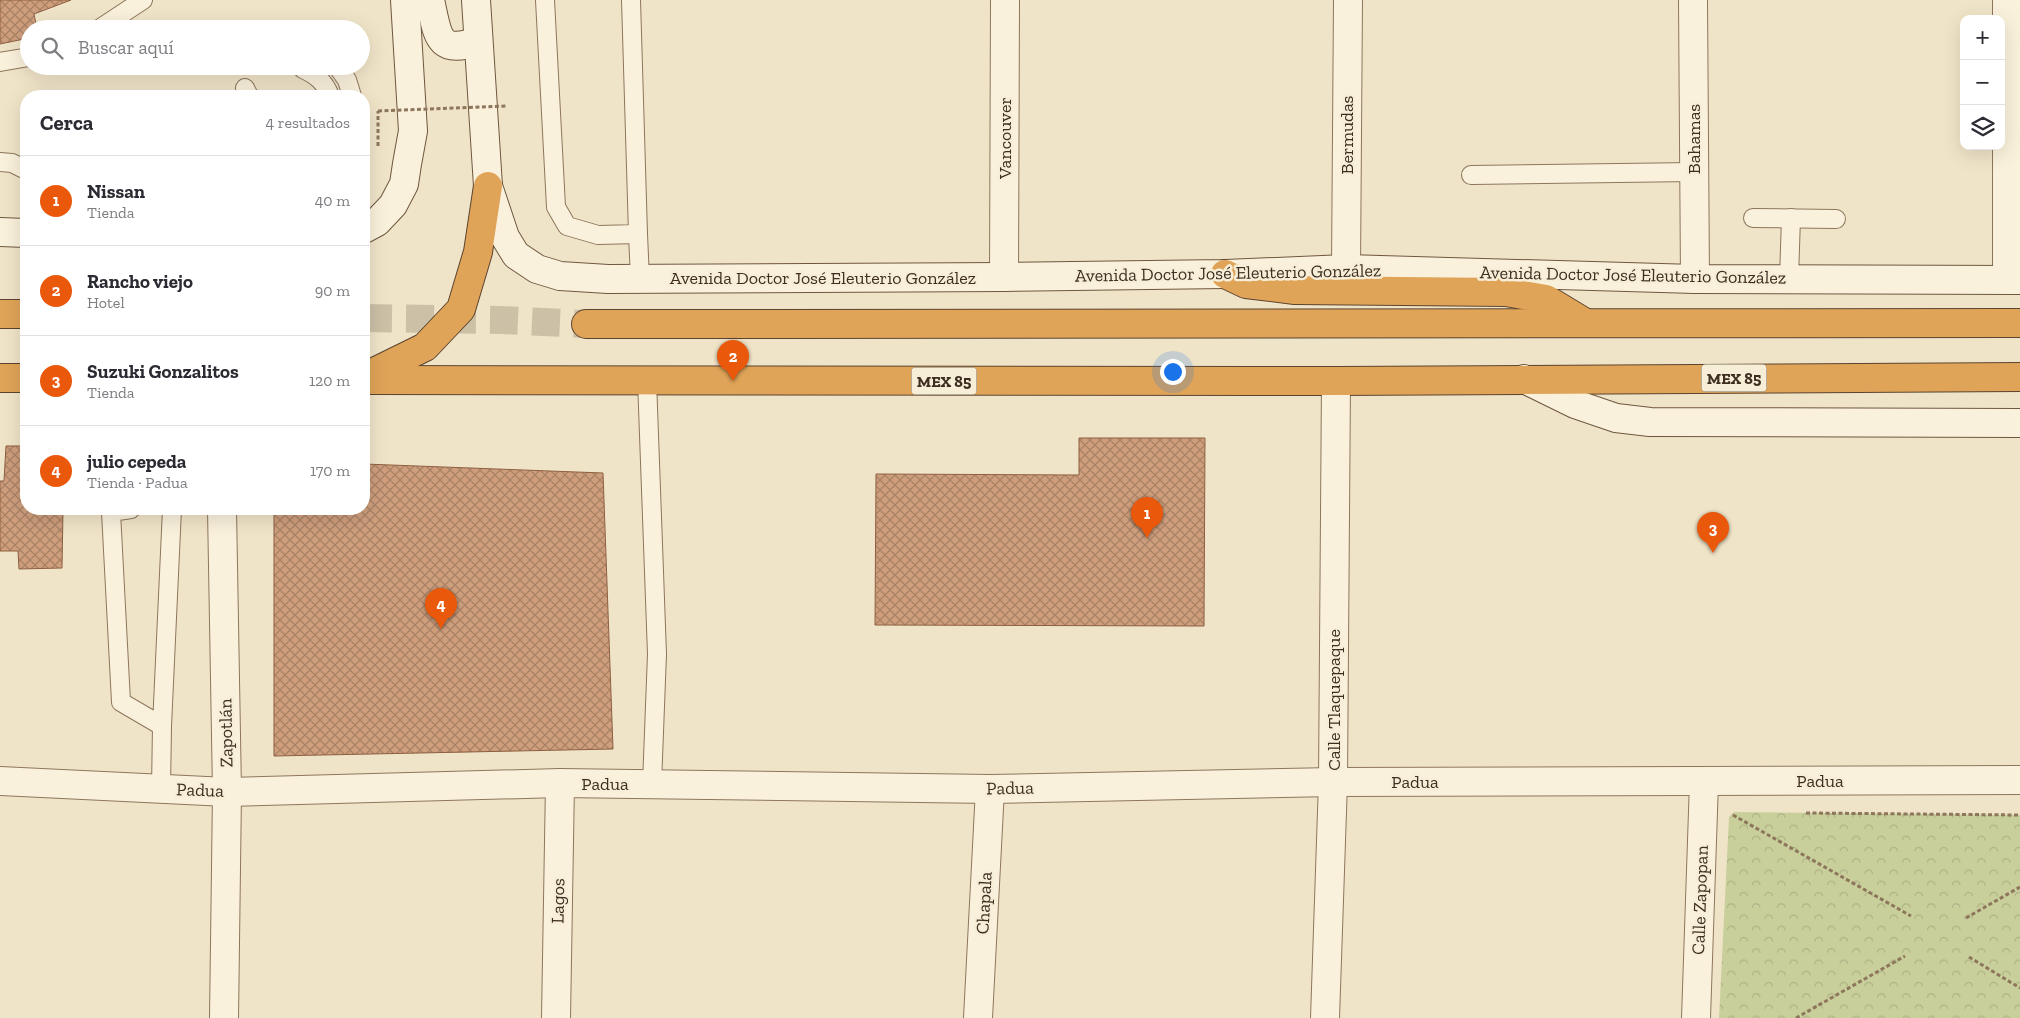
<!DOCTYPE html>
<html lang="es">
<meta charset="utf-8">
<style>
body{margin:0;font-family:"Zilla Slab",serif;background:#f2f2f3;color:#2b2b33}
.controls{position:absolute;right:15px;top:15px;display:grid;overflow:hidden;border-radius:10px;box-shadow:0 5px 20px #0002}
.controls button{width:45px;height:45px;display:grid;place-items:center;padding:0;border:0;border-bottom:1px solid #e1e1e2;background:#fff;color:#2b2b33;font:25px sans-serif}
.you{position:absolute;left:1172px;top:371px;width:18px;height:18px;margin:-12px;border:4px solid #fff;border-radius:50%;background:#1a73e8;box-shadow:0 0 0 8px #1a73e833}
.badge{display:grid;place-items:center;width:32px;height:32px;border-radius:50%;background:#ea580c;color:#fff;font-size:16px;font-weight:700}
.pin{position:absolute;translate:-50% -41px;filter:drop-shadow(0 1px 2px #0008)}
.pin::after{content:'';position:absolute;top:26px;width:18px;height:15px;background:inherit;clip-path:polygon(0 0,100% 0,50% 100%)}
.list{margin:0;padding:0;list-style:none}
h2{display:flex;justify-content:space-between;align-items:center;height:65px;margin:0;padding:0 20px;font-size:21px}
h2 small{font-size:16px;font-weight:400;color:#7c7c81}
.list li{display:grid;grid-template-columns:32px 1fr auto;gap:15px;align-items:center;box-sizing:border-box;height:90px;padding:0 20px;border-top:1px solid #e1e1e2}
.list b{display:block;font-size:19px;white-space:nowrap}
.list p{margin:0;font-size:16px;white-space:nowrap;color:#7c7c81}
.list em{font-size:16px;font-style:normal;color:#7c7c81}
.icon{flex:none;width:28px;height:28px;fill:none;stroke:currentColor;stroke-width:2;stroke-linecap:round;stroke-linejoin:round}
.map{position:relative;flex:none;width:2020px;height:1018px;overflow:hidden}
.search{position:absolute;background:#fff;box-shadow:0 5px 20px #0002;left:20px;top:20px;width:350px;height:55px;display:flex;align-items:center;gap:12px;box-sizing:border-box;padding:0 18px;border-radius:28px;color:#7c7c81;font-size:19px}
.panel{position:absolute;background:#fff;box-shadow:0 5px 20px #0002;left:20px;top:90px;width:350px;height:425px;border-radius:20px}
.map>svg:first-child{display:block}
.park{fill:url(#park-crowns)}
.building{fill:url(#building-cross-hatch);stroke:#8d5f41}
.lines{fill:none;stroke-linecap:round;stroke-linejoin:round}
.highway-tunnel{stroke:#ccc0a6;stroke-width:28;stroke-dasharray:28 14;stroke-linecap:butt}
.lane-casing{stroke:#8d765c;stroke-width:20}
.street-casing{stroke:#8d765c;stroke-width:30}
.secondary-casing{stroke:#6f573f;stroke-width:30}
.highway-casing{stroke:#5b4430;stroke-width:30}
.path{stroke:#8d765c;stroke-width:3;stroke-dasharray:4 2.5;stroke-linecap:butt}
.lane{stroke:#faf1dc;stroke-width:18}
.street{stroke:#faf1dc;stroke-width:28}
.secondary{stroke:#faf1dc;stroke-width:28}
.highway{stroke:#e0a458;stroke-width:28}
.path-bridge{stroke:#8d765c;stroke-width:3;stroke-dasharray:4 2.5;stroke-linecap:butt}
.labels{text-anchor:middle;stroke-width:5;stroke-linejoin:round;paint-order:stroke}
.shield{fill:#f7eed8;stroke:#756857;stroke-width:1}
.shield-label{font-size:16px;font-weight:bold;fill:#3d2e20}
.street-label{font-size:18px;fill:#3d2e20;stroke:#f7eed8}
</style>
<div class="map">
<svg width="2020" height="1018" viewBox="0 0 2020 1018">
<defs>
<pattern id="park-crowns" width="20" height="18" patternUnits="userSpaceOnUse" patternTransform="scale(1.25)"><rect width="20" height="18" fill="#c9cf9b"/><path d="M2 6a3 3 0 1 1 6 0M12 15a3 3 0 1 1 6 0" fill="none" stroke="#aeb285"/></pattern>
<pattern id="building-cross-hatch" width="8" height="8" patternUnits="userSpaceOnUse" patternTransform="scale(1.25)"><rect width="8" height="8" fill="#cf9f7d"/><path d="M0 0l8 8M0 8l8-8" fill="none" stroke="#a98266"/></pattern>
</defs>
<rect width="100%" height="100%" fill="#f0e4c8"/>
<polygon class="park" points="1734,812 2020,815 2020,1018 1719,1018 1729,817"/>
<g class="building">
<polygon points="0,0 71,0 34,14 37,29 29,29 29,38 0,44"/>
<polygon points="1079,438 1205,438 1204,626 875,625 876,474 1079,475"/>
<polygon points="6,446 26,446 26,509 63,509 62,568 19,569 18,551 0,551 0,481 4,481"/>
<polygon points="364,464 603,473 613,749 274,756 274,509 364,509"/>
</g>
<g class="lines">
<polyline class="highway-tunnel" points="364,318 501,320 586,324"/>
<defs>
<g id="lane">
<polyline points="545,0 556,207 567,226 598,235 638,234 631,0"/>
<polyline points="99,29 143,0"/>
<polyline points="0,62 29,57"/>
<polyline points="337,66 347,80 352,96"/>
<path d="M303 69C316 75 325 82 330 96"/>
<polyline points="245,88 249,96"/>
<polyline points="0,162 12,163 26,170"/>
<polyline points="1471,175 1694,172"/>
<polyline points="1753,218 1836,219"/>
<polyline points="638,234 640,279"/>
<polyline points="1789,278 1791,218"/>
<polyline points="647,380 657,654 652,784"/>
<polyline points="131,509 111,512 121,702 162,726 172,509"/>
<polyline points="161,788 162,726"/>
</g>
<g id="street">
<polyline points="1693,0 1695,279"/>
<polyline points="1346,269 1348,0"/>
<polyline points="1004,277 1005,0"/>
<polyline points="2007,280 2007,0"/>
<polyline points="222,509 227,792 224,1018"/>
<polyline points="0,781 227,792 560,783 990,789 1333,782 2020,780"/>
<polyline points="556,1018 560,783"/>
<polyline points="978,1018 990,789"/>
<polyline points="1325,1018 1333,782 1336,381"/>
<polyline points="1696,1018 1704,782"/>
</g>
<g id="secondary">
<path d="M430 0C438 34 436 56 478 41"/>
<polyline points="476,0 488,186 505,237 516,255 537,269 560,276 608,279 1004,277 1225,274 1346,269 1695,279 2020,280"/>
<polyline points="364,229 377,222 393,205 404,184 407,164 413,131 405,0"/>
<polyline points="0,232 26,233"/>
<polyline points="1524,379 1575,404 1616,418 1650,422 2020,423"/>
</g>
<g id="highway">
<polyline points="1225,274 1246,284 1295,290 1506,292 1546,299 1584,322"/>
<polyline points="0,314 26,314"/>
<polyline points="586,324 2020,323"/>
<polyline points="364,377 425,347 461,309 478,252 488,186"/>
<polyline points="0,378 26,378"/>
<polyline points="364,380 1336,381 2020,377"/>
</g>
</defs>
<use href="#lane" class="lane-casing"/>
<use href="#street" class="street-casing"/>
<use href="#secondary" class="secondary-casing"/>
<use href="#highway" class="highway-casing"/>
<g class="path">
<polyline points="378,146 378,111"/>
<polyline points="1806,813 2020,815"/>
<polyline points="1733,815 1911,916"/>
<polyline points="1966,918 2020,887"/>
<polyline points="1969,957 2020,988"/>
<polyline points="1796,1018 1905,956"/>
</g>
<use href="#lane" class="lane"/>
<use href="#street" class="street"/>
<use href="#secondary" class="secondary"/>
<use href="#highway" class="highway"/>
<polyline class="path-bridge" points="378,111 507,106"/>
</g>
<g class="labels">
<g class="shield">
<rect x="1701.5" y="364.5" width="65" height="27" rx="4"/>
<rect x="911.5" y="367.5" width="65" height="27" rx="4"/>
</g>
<g class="shield-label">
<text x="1734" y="384">MEX 85</text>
<text x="944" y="387">MEX 85</text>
</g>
<g class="street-label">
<text transform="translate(1347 135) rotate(-90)" y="6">Bermudas</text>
<text transform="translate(1005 138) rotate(-90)" y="6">Vancouver</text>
<text transform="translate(1694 139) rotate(-90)" y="6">Bahamas</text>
<text transform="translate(1228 273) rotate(-1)" y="6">Avenida Doctor José Eleuterio González</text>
<text transform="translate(1633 275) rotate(1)" y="6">Avenida Doctor José Eleuterio González</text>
<text x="823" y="284">Avenida Doctor José Eleuterio González</text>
<text transform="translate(1334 700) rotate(-90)" y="6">Calle Tlaquepaque</text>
<text transform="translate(226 733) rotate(-91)" y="6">Zapotlán</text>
<text x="1820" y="787">Padua</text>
<text x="1415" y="788">Padua</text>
<text x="605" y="790">Padua</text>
<text transform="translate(1010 788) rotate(-1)" y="6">Padua</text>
<text transform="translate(200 790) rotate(2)" y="6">Padua</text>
<text transform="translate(1700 900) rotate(-88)" y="6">Calle Zapopan</text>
<text transform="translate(558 901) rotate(-89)" y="6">Lagos</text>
<text transform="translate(984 903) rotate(-87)" y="6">Chapala</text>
</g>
</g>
</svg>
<div class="controls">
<button>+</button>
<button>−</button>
<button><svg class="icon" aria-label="layers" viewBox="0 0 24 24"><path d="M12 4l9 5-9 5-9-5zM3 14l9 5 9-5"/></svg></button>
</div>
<div class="you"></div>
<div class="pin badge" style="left:1147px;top:538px">1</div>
<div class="pin badge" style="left:733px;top:381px">2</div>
<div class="pin badge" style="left:1713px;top:553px">3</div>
<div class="pin badge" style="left:441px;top:629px">4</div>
<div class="search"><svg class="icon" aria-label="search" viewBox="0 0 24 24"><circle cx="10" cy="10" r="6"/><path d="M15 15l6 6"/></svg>Buscar aquí</div>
<section class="panel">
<h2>Cerca<small>4 resultados</small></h2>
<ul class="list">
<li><span class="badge">1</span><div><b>Nissan</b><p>Tienda</p></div><em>40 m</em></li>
<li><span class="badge">2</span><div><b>Rancho viejo</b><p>Hotel</p></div><em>90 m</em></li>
<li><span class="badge">3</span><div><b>Suzuki Gonzalitos</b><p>Tienda</p></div><em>120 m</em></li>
<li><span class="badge">4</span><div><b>julio cepeda</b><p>Tienda · Padua</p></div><em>170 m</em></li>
</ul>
</section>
</div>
